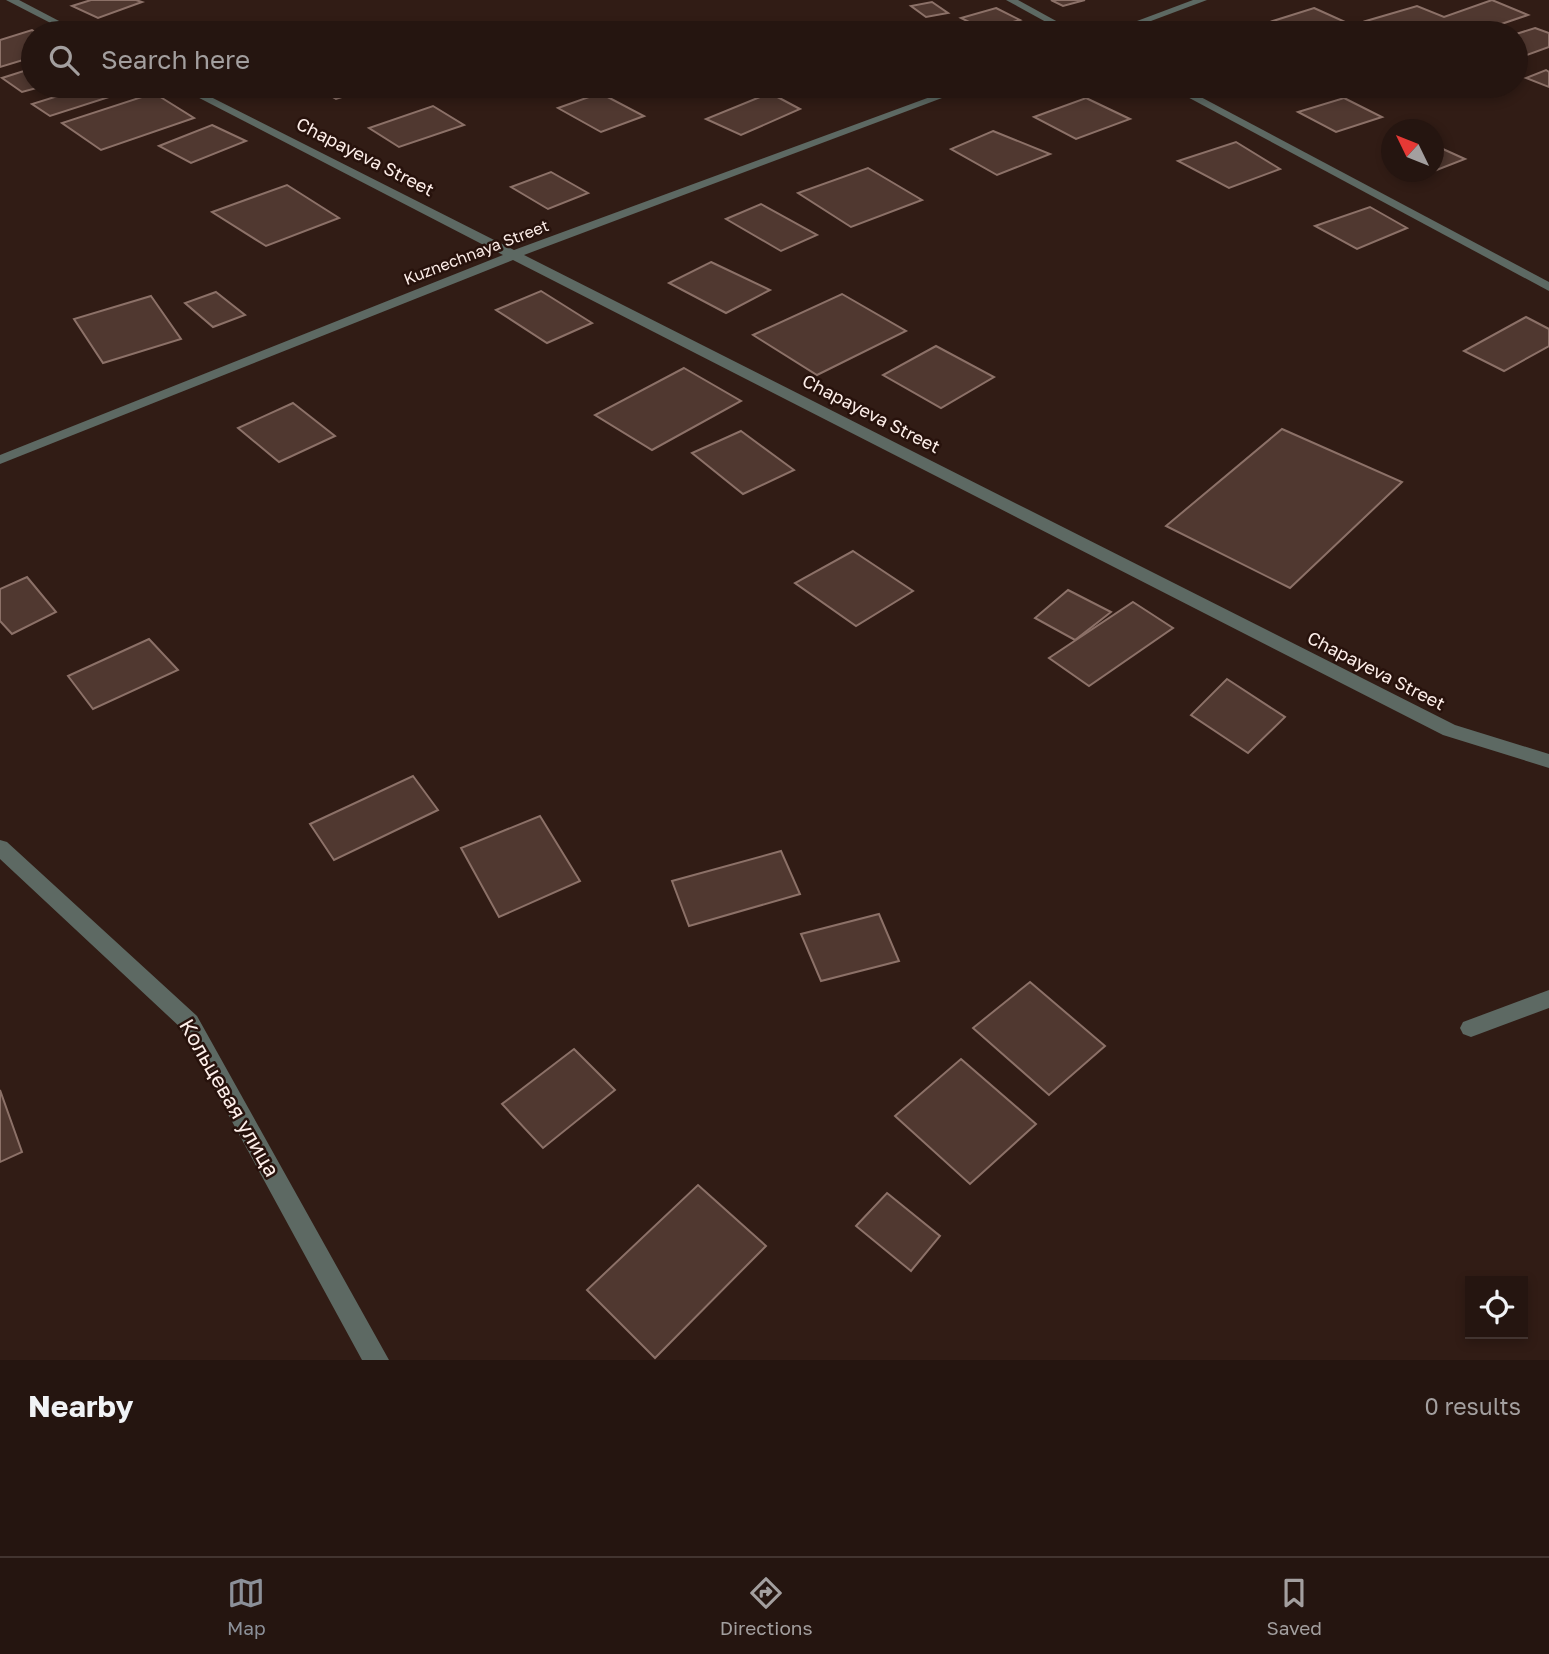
<!DOCTYPE html>
<meta charset="utf-8">
<style>
body{margin:0;font-family:"Golos Text",sans-serif;background:#2d1e19;color:#f1f3f6}
.controls{position:absolute;right:21px;bottom:21px;display:grid;overflow:hidden;border-radius:0px;box-shadow:0 4px 10px #0003}
.controls button{width:63px;height:63px;display:grid;place-items:center;padding:0;border:0;border-bottom:2px solid #423430;background:#251510;color:#f1f3f6;font:35px sans-serif}
.compass{position:absolute;left:1381px;top:119px;width:63px;height:63px;border-radius:50%;background:#251510;box-shadow:0 4px 10px #0003;rotate:313deg}
.list{margin:0;padding:0;list-style:none}
h2{display:flex;justify-content:space-between;align-items:center;height:91px;margin:0;padding:0 28px;font-size:30px}
h2 small{font-size:23px;font-weight:400;color:#a39f9f}
.icon{flex:none;width:38px;height:38px;fill:none;stroke:currentColor;stroke-width:2;stroke-linecap:round;stroke-linejoin:round}
.map{position:relative;flex:none;width:1549px;height:1360px;overflow:hidden}
.search{position:absolute;background:#251510;box-shadow:0 4px 10px #0003;left:21px;right:21px;top:21px;height:77px;display:flex;align-items:center;gap:18px;box-sizing:border-box;padding:0 24px;border-radius:38px;color:#a39f9f;font-size:26px}
.sheet{height:196px;background:#251510}
nav{display:flex;justify-content:space-around;align-items:center;box-sizing:border-box;height:98px;border-top:2px solid #423430;background:#251510;font-size:19px;color:#a39f9f}
nav a{display:grid;justify-items:center;gap:4px}
nav .on{color:#8c9099}
.map>svg:first-child{display:block}
.building{fill:#503830;stroke:#8c7168;stroke-width:2}
.lines{fill:none;stroke-linecap:round;stroke-linejoin:round}
.street{fill:#5d6963;fill-rule:evenodd}
.labels{text-anchor:middle;stroke-width:5;stroke-linejoin:round;paint-order:stroke}
.far-street-label{font-size:16px;fill:#fdeee9;stroke:#27120c}
.street-label{font-size:18px;fill:#fdeee9;stroke:#27120c}
.near-street-label{font-size:21px;fill:#fdeee9;stroke:#27120c}
</style>
<div class="map">
<svg width="1549" height="1360" viewBox="0 0 1549 1360">
<rect width="100%" height="100%" fill="#311c15"/>
<g class="building">
<polygon points="91,0 136,0 142,2 98,18 72,6"/>
<polygon points="1051,0 1085,0 1063,6"/>
<polygon points="1492,0 1528,15 1475,33 1395,33 1366,21 1417,6 1444,17"/>
<polygon points="932,2 948,13 926,17 911,6"/>
<polygon points="996,8 1020,20 985,30 961,18"/>
<polygon points="1314,8 1352,25 1326,33 1301,33 1273,21"/>
<polygon points="939,26 954,33 919,33"/>
<polygon points="1535,28 1549,33 1549,47 1527,55 1516,50 1516,34"/>
<polygon points="32,30 37,33 33,33 33,57 0,67 0,40"/>
<polygon points="33,68 33,86 44,86 22,92 2,78"/>
<polygon points="1546,70 1549,72 1549,87 1526,78"/>
<polygon points="90,86 129,86 134,89 50,116 32,104"/>
<polygon points="314,86 376,86 336,99"/>
<polygon points="154,93 194,118 101,150 62,123"/>
<polygon points="600,93 644,116 601,132 558,108"/>
<polygon points="770,93 800,109 741,135 706,119"/>
<polygon points="1086,98 1130,119 1076,139 1034,117"/>
<polygon points="1344,98 1382,117 1336,132 1298,112"/>
<polygon points="433,106 464,125 399,147 369,128"/>
<polygon points="212,125 246,141 191,163 159,146"/>
<polygon points="993,131 1050,154 997,175 951,149"/>
<polygon points="1236,142 1280,169 1229,188 1178,161"/>
<polygon points="1434,145 1465,159 1434,171"/>
<polygon points="868,168 922,200 851,227 798,193"/>
<polygon points="551,172 588,193 548,209 511,187"/>
<polygon points="287,185 339,218 266,246 212,212"/>
<polygon points="761,204 817,235 781,251 726,219"/>
<polygon points="1370,207 1407,228 1357,249 1315,226"/>
<polygon points="711,262 770,290 726,313 669,283"/>
<polygon points="541,291 592,323 547,343 496,310"/>
<polygon points="216,292 245,315 213,327 185,303"/>
<polygon points="842,294 906,331 817,375 753,335"/>
<polygon points="151,296 181,339 103,363 74,319"/>
<polygon points="1526,317 1549,329 1549,346 1504,371 1464,351"/>
<polygon points="936,346 994,377 941,408 883,375"/>
<polygon points="684,368 741,401 652,450 595,415"/>
<polygon points="293,403 335,436 279,462 238,428"/>
<polygon points="1282,429 1402,482 1290,588 1166,526"/>
<polygon points="741,431 794,470 743,494 692,453"/>
<polygon points="853,551 913,591 856,626 795,583"/>
<polygon points="27,577 56,612 12,634 0,621 0,589"/>
<polygon points="1068,590 1111,612 1075,640 1035,618"/>
<polygon points="1133,602 1173,628 1089,686 1049,658"/>
<polygon points="149,639 178,670 93,709 68,676"/>
<polygon points="1227,679 1285,717 1248,753 1191,715"/>
<polygon points="413,776 438,810 334,860 310,824"/>
<polygon points="540,816 580,881 499,917 461,848"/>
<polygon points="781,851 800,894 689,926 672,881"/>
<polygon points="879,914 899,961 821,981 801,934"/>
<polygon points="1030,982 1105,1046 1049,1095 973,1028"/>
<polygon points="574,1049 615,1090 543,1148 502,1104"/>
<polygon points="961,1059 1036,1124 970,1184 895,1116"/>
<polygon points="0,1090 22,1152 0,1162"/>
<polygon points="698,1185 766,1246 655,1358 587,1290"/>
<polygon points="887,1193 940,1236 911,1271 856,1226"/>
</g>
<g class="lines">
<g class="street">
<polygon points="6,0 19,0 82,33 70,33"/>
<polygon points="1006,0 1018,0 1078,33 1066,33"/>
<polygon points="1193,0 1207,0 1119,33 1105,33"/>
<polygon points="176,86 189,86 514,250 960,86 974,86 524,255 1455,725 1549,754 1549,768 1443,735 513,260 0,464 0,455 503,255"/>
<polygon points="1167,86 1180,86 1549,282 1549,291"/>
<polygon points="0,840 7,842 197,1016 389,1360 362,1360 181,1028 0,859"/>
<polygon points="1549,990 1549,1008 1471,1037 1463,1034 1460,1028 1463,1022"/>
</g>
</g>
<g class="labels">
<g class="far-street-label">
<text transform="translate(476 252) rotate(-21)" y="6">Kuznechnaya Street</text>
</g>
<g class="street-label">
<text transform="translate(365 157) rotate(27)" y="6">Chapayeva Street</text>
<text transform="translate(871 414) rotate(27)" y="6">Chapayeva Street</text>
<text transform="translate(1376 671) rotate(27)" y="6">Chapayeva Street</text>
</g>
<g class="near-street-label">
<text transform="translate(229 1098) rotate(60)" y="7">Кольцевая улица</text>
</g>
</g>
</svg>
<div class="controls">
<button><svg class="icon" aria-label="locate" viewBox="0 0 24 24"><circle cx="12" cy="12" r="6"/><path d="M12 2v4M12 18v4M2 12h4M18 12h4"/></svg></button>
</div>
<svg class="compass" viewBox="-18 -18 36 36"><path d="M0-13l5 13h-10z" fill="#e53935"/><path d="M0 13l5-13h-10z" fill="#a39f9f"/></svg>
<div class="search"><svg class="icon" aria-label="search" viewBox="0 0 24 24"><circle cx="10" cy="10" r="6"/><path d="M15 15l6 6"/></svg>Search here</div>
</div>
<section class="sheet">
<h2>Nearby<small>0 results</small></h2>
<ul class="list">
</ul>
</section>
<nav>
<a class="on"><svg class="icon" aria-label="map" viewBox="0 0 24 24"><path d="M3 6l6-2 6 2 6-2v14l-6 2-6-2-6 2zM9 4v14M15 6v14"/></svg>Map</a>
<a><svg class="icon" aria-label="directions" viewBox="0 0 24 24"><path d="M12 3l9 9-9 9-9-9zM9 14v-3h6M13 9l2 2-2 2"/></svg>Directions</a>
<a><svg class="icon" aria-label="saved" viewBox="0 0 24 24"><path d="M7 4h10v16l-5-4-5 4z"/></svg>Saved</a>
</nav>
